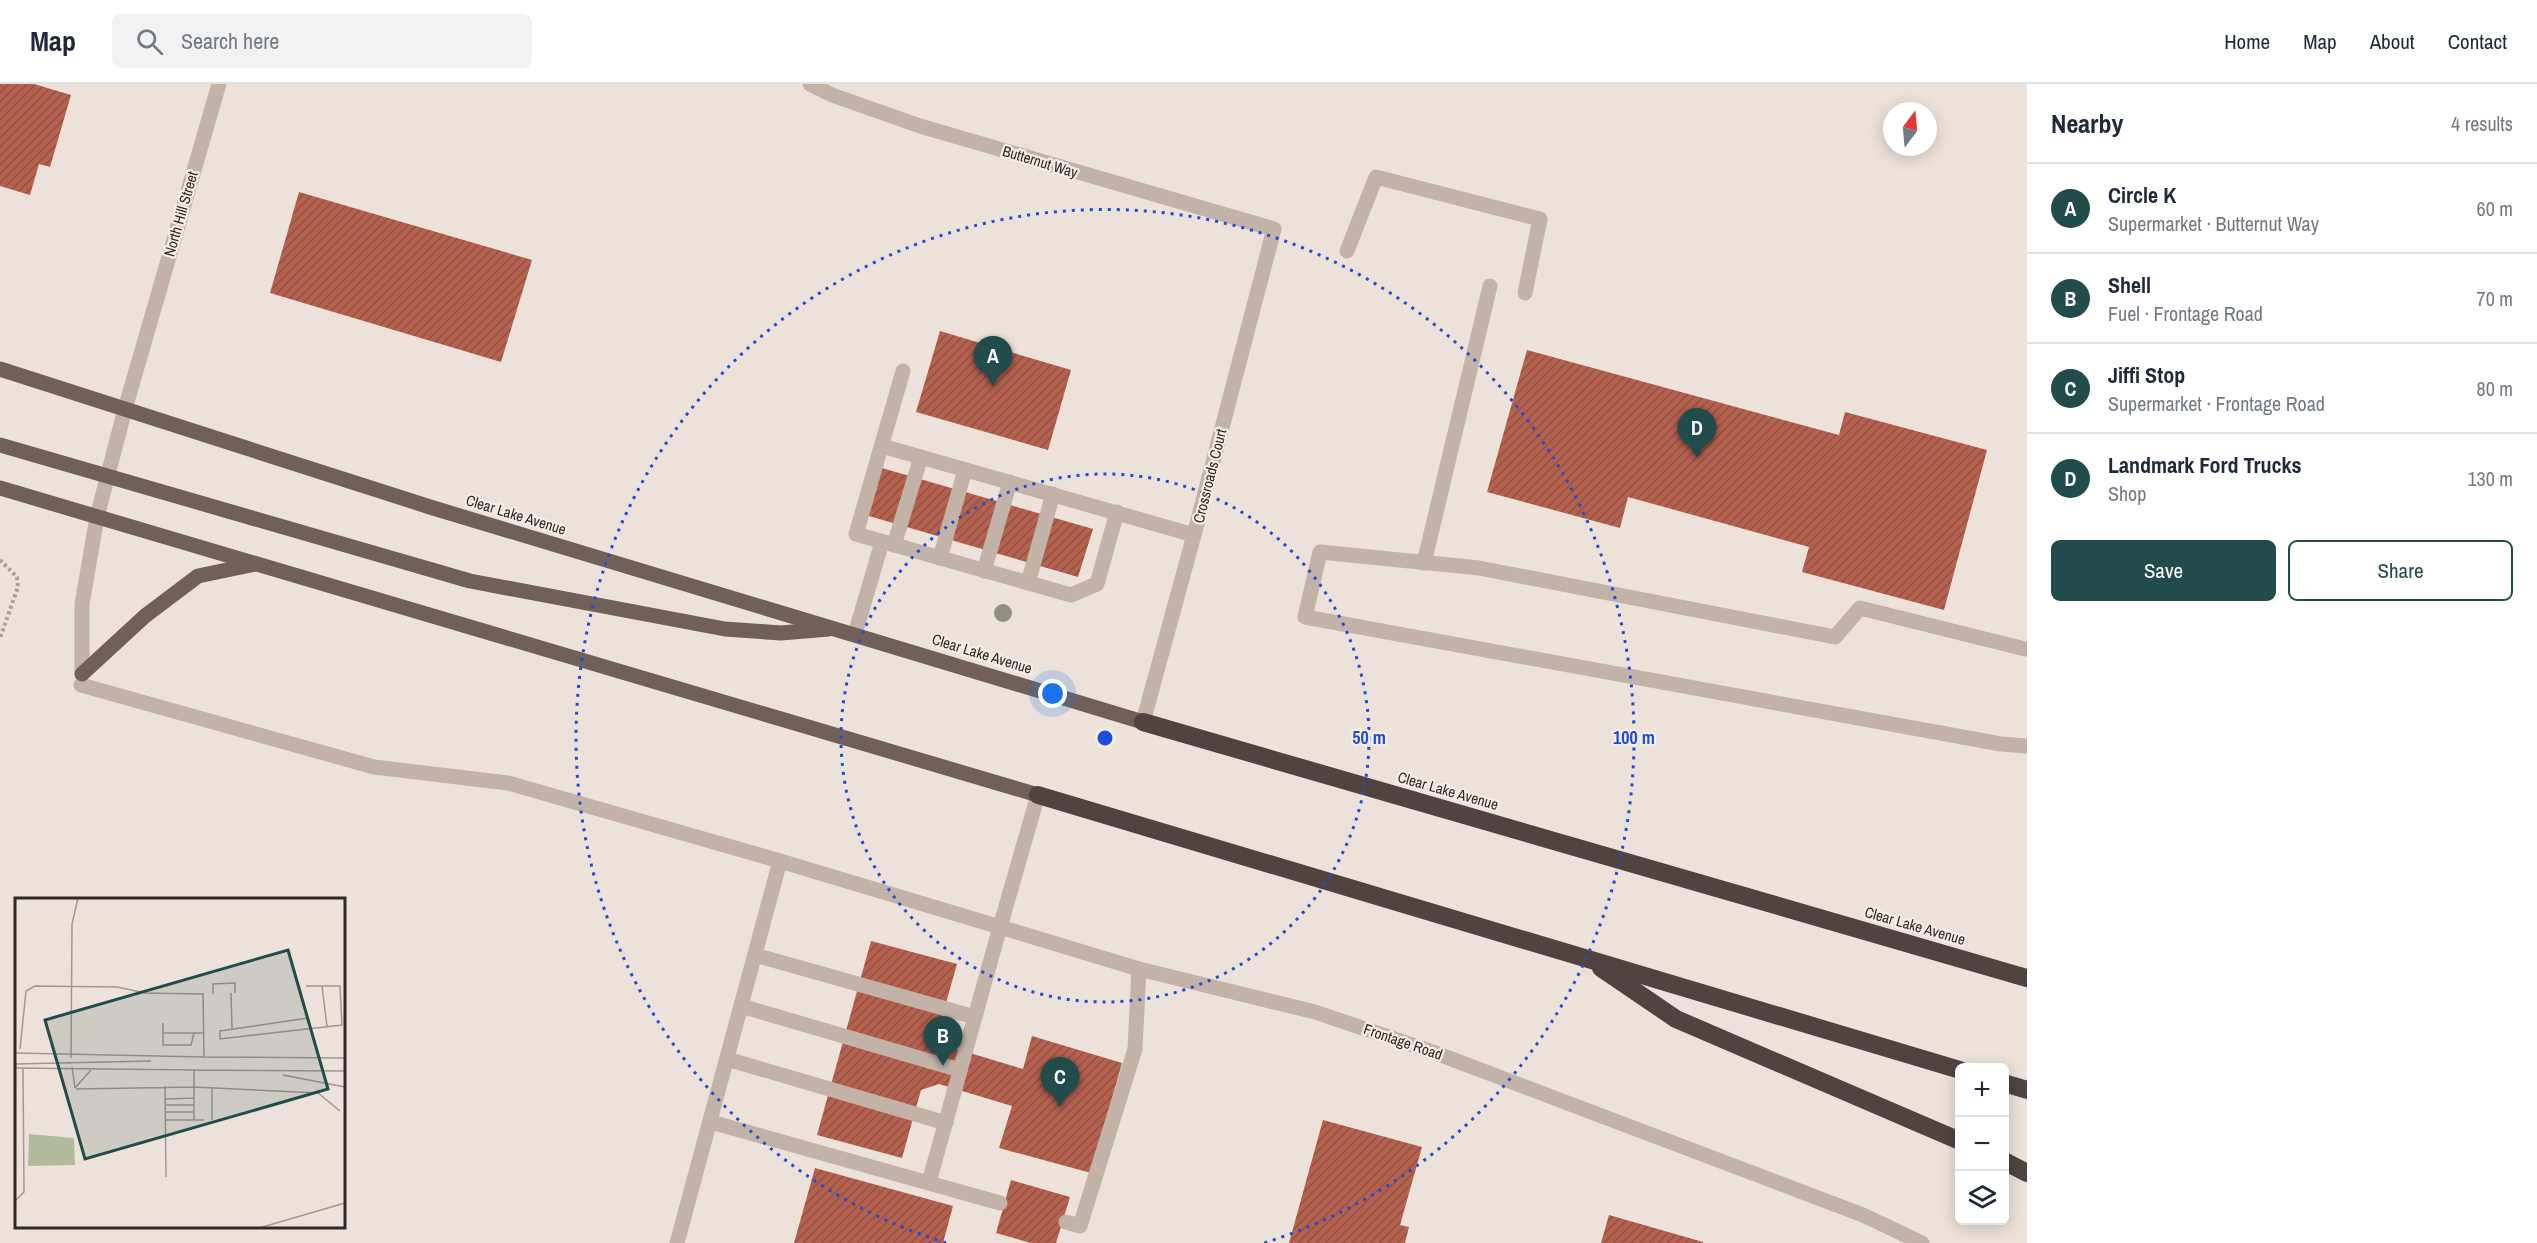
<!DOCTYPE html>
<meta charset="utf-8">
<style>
body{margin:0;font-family:"Archivo Narrow",sans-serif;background:#f2f2f3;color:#1f2937}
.controls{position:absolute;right:18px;bottom:18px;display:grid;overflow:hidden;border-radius:9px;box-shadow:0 3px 15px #0003}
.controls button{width:54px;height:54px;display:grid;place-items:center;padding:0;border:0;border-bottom:2px solid #e0e1e3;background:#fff;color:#1f2937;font:30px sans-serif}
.compass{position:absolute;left:1883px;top:18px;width:54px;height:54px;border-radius:50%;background:#fff;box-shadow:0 3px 15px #0003;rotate:16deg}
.you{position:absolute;left:1053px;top:610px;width:21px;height:21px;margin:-15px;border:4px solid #fff;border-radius:50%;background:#1a73e8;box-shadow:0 0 0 9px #1a73e833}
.badge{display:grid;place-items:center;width:39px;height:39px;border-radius:50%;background:#224c4c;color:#fff;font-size:20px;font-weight:700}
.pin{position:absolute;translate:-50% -50px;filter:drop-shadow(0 2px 3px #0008)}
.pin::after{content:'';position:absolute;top:32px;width:21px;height:18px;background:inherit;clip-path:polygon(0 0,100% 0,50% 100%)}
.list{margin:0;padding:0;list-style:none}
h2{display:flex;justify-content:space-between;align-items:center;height:78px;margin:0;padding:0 24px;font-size:26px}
h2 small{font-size:20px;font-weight:400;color:#747a83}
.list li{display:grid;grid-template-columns:39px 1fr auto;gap:18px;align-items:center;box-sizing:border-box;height:90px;padding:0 24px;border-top:2px solid #e0e1e3}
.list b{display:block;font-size:22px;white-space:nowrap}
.list p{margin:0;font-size:20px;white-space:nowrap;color:#747a83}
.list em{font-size:20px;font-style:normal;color:#747a83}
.actions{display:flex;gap:12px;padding:18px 24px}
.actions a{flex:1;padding:14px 0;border:2px solid #224c4c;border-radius:9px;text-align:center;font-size:21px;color:#224c4c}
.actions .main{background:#224c4c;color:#fff}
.icon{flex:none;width:33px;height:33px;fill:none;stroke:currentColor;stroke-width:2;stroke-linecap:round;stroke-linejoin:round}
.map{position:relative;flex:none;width:2027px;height:1159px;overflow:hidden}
header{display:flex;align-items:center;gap:36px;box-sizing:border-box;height:84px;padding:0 30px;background:#fff;border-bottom:2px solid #e0e1e3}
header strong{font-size:28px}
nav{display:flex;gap:33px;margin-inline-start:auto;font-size:21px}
.search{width:420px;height:54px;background:#f2f2f3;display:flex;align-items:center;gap:15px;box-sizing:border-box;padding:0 21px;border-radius:9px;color:#747a83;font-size:22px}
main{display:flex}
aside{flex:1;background:#fff}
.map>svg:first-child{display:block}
.building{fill:url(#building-hatch)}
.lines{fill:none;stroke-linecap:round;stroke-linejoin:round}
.path{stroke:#af9c92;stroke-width:4;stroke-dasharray:3 3;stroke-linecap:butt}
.service{stroke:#c3b2a7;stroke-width:15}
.minor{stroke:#c3b2a7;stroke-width:15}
.primary{stroke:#716059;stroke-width:15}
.motorway{stroke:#51433f;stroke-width:18}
.tree{fill:#90907b}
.ring{fill:none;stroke:#1d4ed8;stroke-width:3;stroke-dasharray:3 6}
.labels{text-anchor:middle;stroke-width:4.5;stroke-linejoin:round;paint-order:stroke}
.street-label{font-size:15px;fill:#312926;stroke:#f6ede5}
.inset-road{fill:none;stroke:#a29891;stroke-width:1.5}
.view{fill:#224c4c;fill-opacity:0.15;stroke:#224c4c;stroke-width:3}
.inset-edge{fill:none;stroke:#312926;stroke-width:3}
.centre{fill:#1d4ed8;stroke:#f6ede5;stroke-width:3}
.ring-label{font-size:18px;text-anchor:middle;font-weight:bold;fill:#1d4ed8;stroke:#f6ede5;stroke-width:4.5;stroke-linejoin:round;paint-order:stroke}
</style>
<header>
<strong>Map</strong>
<div class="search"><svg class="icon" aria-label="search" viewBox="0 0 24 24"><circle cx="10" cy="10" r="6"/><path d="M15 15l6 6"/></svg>Search here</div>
<nav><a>Home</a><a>Map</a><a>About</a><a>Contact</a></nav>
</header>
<main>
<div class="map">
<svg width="2027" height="1159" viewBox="0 0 2027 1159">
<defs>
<pattern id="building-hatch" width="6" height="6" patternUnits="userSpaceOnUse" patternTransform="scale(1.5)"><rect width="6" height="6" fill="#b5614f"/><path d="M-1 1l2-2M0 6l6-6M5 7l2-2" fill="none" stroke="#945041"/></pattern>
</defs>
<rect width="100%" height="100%" fill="#ede2d9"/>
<g class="building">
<polygon points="0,0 34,0 71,11 50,83 39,80 30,111 0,102"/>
<polygon points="299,108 532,176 501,278 270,209"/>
<polygon points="940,247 1071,286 1048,366 916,328"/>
<polygon points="1527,266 1839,351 1845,328 1987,366 1944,526 1802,488 1809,463 1628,413 1620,444 1487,408"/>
<polygon points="875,382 1093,445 1078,493 862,430"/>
<polygon points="871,857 957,880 938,947 950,963 1023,985 1032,952 1122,979 1091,1089 999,1064 1012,1022 939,1000 921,1006 902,1074 817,1051"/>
<polygon points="1323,1036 1422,1063 1400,1141 1409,1143 1405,1159 1289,1159"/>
<polygon points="815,1084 953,1122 943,1159 794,1159"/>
<polygon points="1011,1096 1070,1113 1056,1159 1031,1159 996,1149"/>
<polygon points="1609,1131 1703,1158 1703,1159 1601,1159"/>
</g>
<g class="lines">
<polyline class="path" points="0,476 17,493 18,503 0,554"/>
<g class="service">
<polyline points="1347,167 1376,93 1540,135 1525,209"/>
<polyline points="903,287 856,450 1071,511 1097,500 1117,428"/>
<polyline points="882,362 1194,451"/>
<polyline points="894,461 921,373"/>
<polyline points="940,474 965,386"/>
<polyline points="1424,479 1490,202"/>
<polyline points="984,487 1010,398"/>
<polyline points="1028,499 1053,410"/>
<polyline points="855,550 882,458"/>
<polyline points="2025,565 1860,524 1835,553 1479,484 1320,468 1305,533 2001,660 2027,662"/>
<polyline points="82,590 82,520 97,433"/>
<polyline points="81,601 374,683 508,699 780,777 1000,843 929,1098"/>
<polyline points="755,871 975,933"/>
<polyline points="741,922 960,986"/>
<polyline points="727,975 946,1039"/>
<polyline points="711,1038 1000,1119"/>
<polyline points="1066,1138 1080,1142 1135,965 1139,885"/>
<polyline points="677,1159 780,777"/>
</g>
<g class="minor">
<polyline points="810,0 832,11 920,42 1274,145 1194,451 1143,638"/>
<polyline points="97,433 125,325 219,0"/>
<polyline points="1038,711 1000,843 1139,885 1315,928 1433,968 1863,1131 1922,1159"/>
</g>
<g class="primary">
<polyline points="0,285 430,423 1143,638"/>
<polyline points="0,361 470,497 725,545 781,549 829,545"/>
<polyline points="0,404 1038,711"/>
<polyline points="82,590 145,532 198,492 255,480"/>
</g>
<g class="motorway">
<polyline points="1143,638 2027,894"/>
<polyline points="1038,711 1960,986"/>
<polyline points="1601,884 1676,935 1960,1057"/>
<polyline points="2004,999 2027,1006"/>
<polyline points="2004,1077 2027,1089"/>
</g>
</g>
<circle class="tree" cx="1003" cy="529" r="9"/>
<g class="ring">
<circle cx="1105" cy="654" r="264"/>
<path d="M946 1159A529 529 0 1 1 1264 1159"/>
</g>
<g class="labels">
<g class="street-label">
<text transform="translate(1040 78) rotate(17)" y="5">Butternut Way</text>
<text transform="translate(181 130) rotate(-74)" y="5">North Hill Street</text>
<text transform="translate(1210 392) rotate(-76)" y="5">Crossroads Court</text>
<text transform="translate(516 431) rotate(17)" y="5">Clear Lake Avenue</text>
<text transform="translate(982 570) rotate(17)" y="5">Clear Lake Avenue</text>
<text transform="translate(1448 707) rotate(16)" y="5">Clear Lake Avenue</text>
<text transform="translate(1915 842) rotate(16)" y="5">Clear Lake Avenue</text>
<text transform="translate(1403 958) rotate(19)" y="5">Frontage Road</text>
</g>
</g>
<g transform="translate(15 814)">
<rect width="330" height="330" fill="#ede2d9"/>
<path d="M14 236 59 240 60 267 13 268Z" fill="#b2ba9c"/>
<path class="inset-road" d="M291 88H325L327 127 205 141V133L293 120M307 88 312 129M11 93 20 88 102 89 130 95 188 96 189 159M216 95 217 131M198 96V86L220 85V95M148 125V147H176L179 135M148 135H189M5 151 11 93M0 155 189 159M189 159 330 160M56 160 57 26 63 0M0 166 136 163M57 169 60 190M0 170 179 172M179 172V189L303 195 325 213M179 172 330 173M268 177 330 189M150 188 151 279M60 190 76 172M61 191 179 189V222M151 201 179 200M151 207H179M151 214H179M151 222H189M197 222V189M0 303 9 294 8 170M244 330 330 305"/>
<path class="view" d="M273 52 313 191 70 261 30 122Z"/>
<rect width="330" height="330" class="inset-edge"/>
</g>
<circle cx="1105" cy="654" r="9" class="centre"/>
<g class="ring-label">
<text x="1369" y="660">50 m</text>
<text x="1634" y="660">100 m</text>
</g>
</svg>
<div class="controls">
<button>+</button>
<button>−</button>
<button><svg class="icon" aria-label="layers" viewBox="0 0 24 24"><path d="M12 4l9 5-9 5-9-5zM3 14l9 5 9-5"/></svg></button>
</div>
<svg class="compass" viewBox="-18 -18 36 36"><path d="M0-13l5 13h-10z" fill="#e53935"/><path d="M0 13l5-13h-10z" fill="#747a83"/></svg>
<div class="you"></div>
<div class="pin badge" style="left:993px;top:302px">A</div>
<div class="pin badge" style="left:943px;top:982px">B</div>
<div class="pin badge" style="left:1060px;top:1023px">C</div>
<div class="pin badge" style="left:1697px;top:374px">D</div>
</div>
<aside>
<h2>Nearby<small>4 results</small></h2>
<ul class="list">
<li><span class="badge">A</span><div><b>Circle K</b><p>Supermarket · Butternut Way</p></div><em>60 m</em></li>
<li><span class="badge">B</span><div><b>Shell</b><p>Fuel · Frontage Road</p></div><em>70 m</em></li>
<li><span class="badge">C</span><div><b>Jiffi Stop</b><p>Supermarket · Frontage Road</p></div><em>80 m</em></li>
<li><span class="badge">D</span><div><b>Landmark Ford Trucks</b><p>Shop</p></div><em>130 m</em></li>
</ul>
<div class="actions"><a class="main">Save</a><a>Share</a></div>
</aside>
</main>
